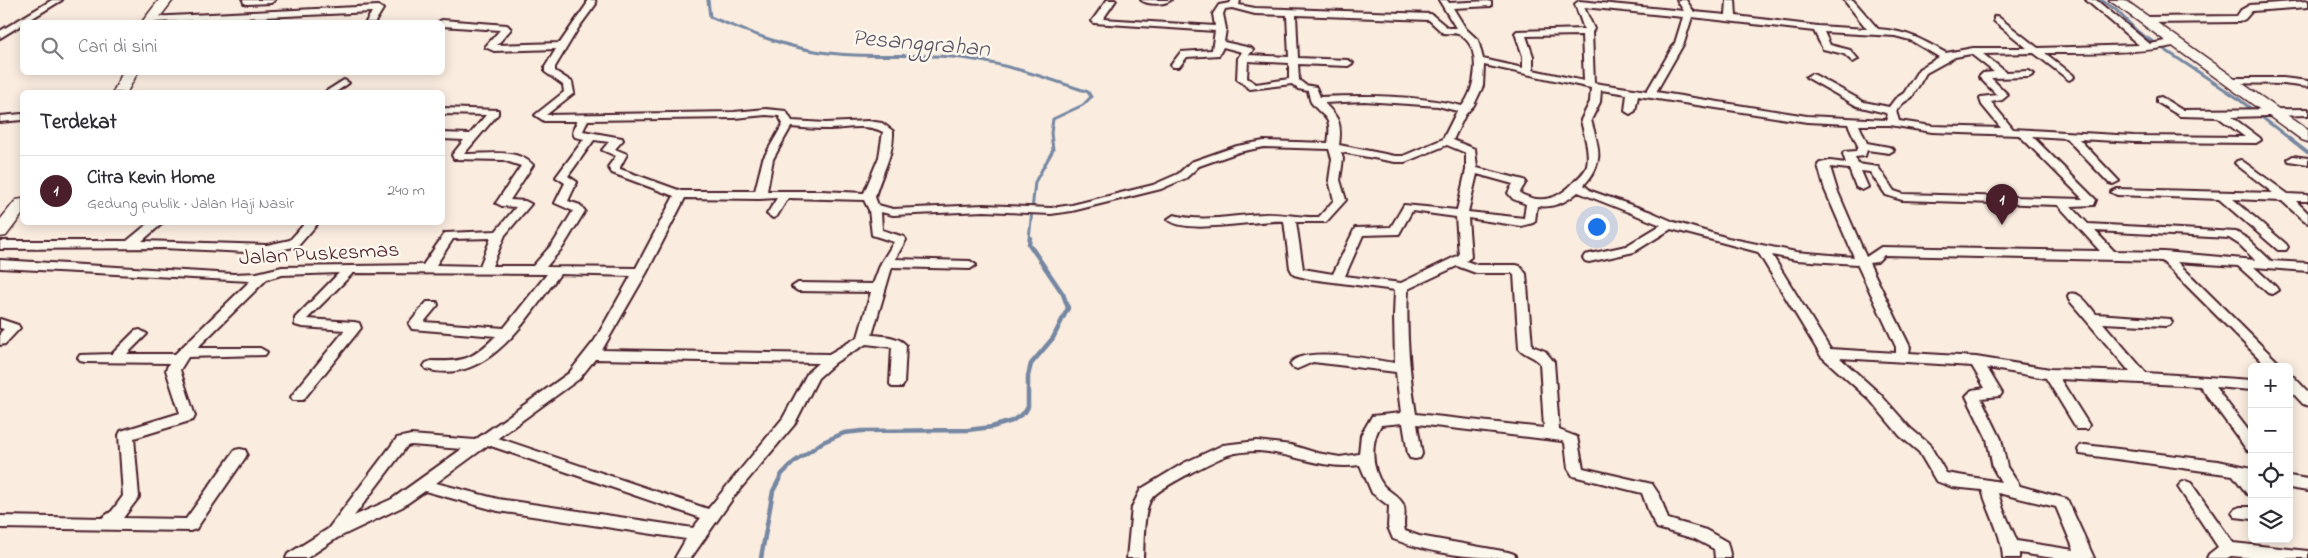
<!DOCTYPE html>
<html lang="id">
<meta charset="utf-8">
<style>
body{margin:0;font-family:"Indie Flower",sans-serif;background:#f7f7f7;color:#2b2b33}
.controls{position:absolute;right:15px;bottom:15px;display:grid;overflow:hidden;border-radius:8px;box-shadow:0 2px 12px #0003}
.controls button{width:45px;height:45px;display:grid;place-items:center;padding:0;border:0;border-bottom:1px solid #e1e1e2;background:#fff;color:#2b2b33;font:25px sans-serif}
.you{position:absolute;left:1596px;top:226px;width:18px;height:18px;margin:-12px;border:4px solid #fff;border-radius:50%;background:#1a73e8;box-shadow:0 0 0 8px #1a73e833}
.badge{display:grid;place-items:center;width:32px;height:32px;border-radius:50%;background:#4a1f2b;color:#fff;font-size:16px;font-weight:700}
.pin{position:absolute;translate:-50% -41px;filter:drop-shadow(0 1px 2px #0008)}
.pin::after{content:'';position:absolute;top:26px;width:18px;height:15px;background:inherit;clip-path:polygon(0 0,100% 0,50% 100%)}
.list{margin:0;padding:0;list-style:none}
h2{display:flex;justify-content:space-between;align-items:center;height:65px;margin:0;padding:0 20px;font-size:21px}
h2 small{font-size:16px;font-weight:400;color:#7c7c81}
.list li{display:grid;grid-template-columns:32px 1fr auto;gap:15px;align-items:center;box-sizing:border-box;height:70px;padding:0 20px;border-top:1px solid #e1e1e2}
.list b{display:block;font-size:19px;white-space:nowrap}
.list p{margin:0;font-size:16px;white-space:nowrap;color:#7c7c81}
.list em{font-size:16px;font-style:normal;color:#7c7c81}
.icon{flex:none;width:28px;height:28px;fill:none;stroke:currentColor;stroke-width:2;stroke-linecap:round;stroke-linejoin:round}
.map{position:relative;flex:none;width:2308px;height:558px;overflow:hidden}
.search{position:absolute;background:#fff;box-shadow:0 2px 12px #0003;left:20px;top:20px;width:425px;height:55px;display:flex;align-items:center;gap:12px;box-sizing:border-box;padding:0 18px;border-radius:8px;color:#7c7c81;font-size:19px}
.panel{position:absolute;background:#fff;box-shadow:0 2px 12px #0003;left:20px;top:90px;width:425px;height:135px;border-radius:8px}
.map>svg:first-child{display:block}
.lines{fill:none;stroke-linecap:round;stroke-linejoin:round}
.stream-far1{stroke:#7587a2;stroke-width:3}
.stream{stroke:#7587a2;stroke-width:4.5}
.street-casing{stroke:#4a1f2b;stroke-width:4}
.secondary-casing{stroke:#4a1f2b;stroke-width:3}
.street{fill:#fbf7ec;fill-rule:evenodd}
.secondary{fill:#fbf7ec;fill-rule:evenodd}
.labels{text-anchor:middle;stroke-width:5;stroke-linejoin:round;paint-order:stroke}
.street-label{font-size:22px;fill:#4a1f2b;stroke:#fbf7ec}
.water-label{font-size:24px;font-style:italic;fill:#5f5366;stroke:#fbf7ec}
</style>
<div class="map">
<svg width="2308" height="558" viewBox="0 0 2308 558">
<rect width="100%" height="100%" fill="#faecdf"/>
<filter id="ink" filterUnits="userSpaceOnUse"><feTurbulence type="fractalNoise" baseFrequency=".02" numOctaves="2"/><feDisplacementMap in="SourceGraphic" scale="10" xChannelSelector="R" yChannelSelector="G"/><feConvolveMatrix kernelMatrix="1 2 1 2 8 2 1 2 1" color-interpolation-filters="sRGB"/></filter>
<g filter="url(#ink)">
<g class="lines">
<g class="stream-far1">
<path d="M708 0 710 17C744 30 779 45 815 51 860 59 906 53 952 57 999 61 1044 77 1088 92L1091 97 1083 105 1053 119 1051 133 1053 150 1035 182 1029 239"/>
<polyline points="2101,0 2115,9 2138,32 2236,97 2308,153"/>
</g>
<polyline class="stream" points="761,558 773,491 782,474 794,462 823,442 844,433 862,431 968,430 992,427 1012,421 1025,412 1028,407 1028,376 1031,364 1053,338 1068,308 1063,294 1029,244 1030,238"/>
<defs>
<g id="street">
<polygon points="52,0 62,0 0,38 0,31"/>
<polygon points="243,0 275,0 271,3 247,4 244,3"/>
<path d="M587 0H595L596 4 579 27 555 67V71L572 82 574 93 546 115 734 112 766 109 786 111 792 121 826 123 868 121 882 123 893 131C894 155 881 174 875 197L878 205 893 209 984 205 1051 208 1072 205 1153 185 1178 174 1191 162 1237 146 1264 141 1328 143C1333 114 1324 120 1311 102 1310 101 1309 94 1308 91L1298 89 1292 84 1250 89 1237 79 1238 58 1242 52 1223 47 1219 55 1187 57 1179 67H1173L1171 65 1181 52 1212 50 1215 31 1094 23 1092 21 1107 0H1116L1103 19 1215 26 1213 14 1219 5 1230 3 1232 0H1240L1239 5 1255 8 1431 14 1448 28H1456L1439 0H1447L1449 3 1488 1 1491 2V6L1453 8 1466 29 1478 40 1483 59 1523 68V56L1515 33 1517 31 1584 29 1575 4 1579 1 1684 11 1677 0H1686L1694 12 1726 15 1727 0H1735L1736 16 1818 26 1867 29 1844 0H1853L1878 29C1907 31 1921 39 1946 53L1973 48H2027L1994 21V17L1997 16 2038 48 2139 45 2086 0H2096L2150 44 2177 39 2182 42C2167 54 2069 53 2045 53L2073 75 2074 77 2069 80 2034 53 1983 54 2006 72 2029 71 2034 74 2029 77 1991 78 2008 95 2002 100 1991 102 2013 129 2134 136 2245 137 2218 117 2180 116 2157 102V98L2161 97 2182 110 2308 109V115L2232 117 2260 138 2261 140 2256 143 2134 142 2079 139 2117 179 2119 181 2113 184 2109 183 2066 138 2032 136 2096 200 2094 205 2071 206 2088 224 2236 232 2248 239 2271 261 2308 263V271L2254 267 2276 287 2278 290 2272 294 2268 293 2238 266 2177 262 2283 367H2268L2162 261 1884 255 1877 262 1869 263 1910 347 1909 353 1976 357 2050 369 2130 372 2069 300 2068 297 2069 294C2081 291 2089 306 2096 314L2170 319 2172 322 2170 325 2165 326 2103 323 2146 373 2252 380V390L2215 387 2252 435V451L2247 450 2200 386 2060 379 2089 425 2087 429H2077L2046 378 1987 368 2002 393 2000 396 1981 398 2001 439 2007 467 2020 486 2067 499 2094 558H2054L2019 553V558H2003C2002 534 1989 514 1982 490L1952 487 1936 481 1919 452 1900 436 1870 400 1821 356 1758 252 1671 229 1634 252 1589 262 1585 261 1583 258 1585 255 1626 246 1661 225 1578 192C1565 203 1553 208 1537 206L1535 221 1533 223 1521 226 1468 218 1471 257 1466 261 1477 265H1516L1520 266 1526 274 1532 346 1545 351 1554 362 1559 430 1577 437 1583 468 1652 484 1660 496 1668 519 1706 530 1727 542 1731 558H1715L1714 549 1695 539 1657 528 1650 515 1642 493 1573 476 1568 468 1565 443 1562 441 1417 424 1422 454 1420 458 1415 459 1410 458 1408 454 1403 423 1381 425C1370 441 1371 469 1383 485 1389 492 1398 495 1403 504 1407 512 1402 521 1405 531L1419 536 1508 552 1514 554 1516 558C1473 558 1434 555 1393 539L1388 527 1389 506 1372 493 1360 465C1322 470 1296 454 1259 451 1250 451 1237 452 1228 455 1215 460 1158 488 1152 498 1143 509 1144 543 1143 558H1127L1132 507 1141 489 1184 463 1223 445 1257 441 1291 445 1317 453 1340 457 1359 454 1361 435 1372 416 1401 413 1396 372 1313 362 1297 369 1292 367 1290 364C1302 345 1373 360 1395 363L1394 316 1395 290 1310 279 1294 275 1290 268 1284 221C1259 219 1184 236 1168 219L1174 215C1204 223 1233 215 1264 214 1282 213 1300 218 1319 217L1334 200 1329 180 1332 159 1329 149 1264 147 1239 152 1199 166 1186 178 1161 189 1072 211 1051 214 984 211 893 215 881 212 882 230 904 237 906 240 895 259 970 261 976 265 970 269 892 267 872 335C883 336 898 336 906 345L904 384 902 387H892L890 384 892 347 866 344 836 362 818 378 794 425 735 495 691 558H675L686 539 498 511 425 491 402 507 337 538 307 558H286L288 554 328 529 397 438 411 435 475 440 569 373 595 340 631 276 560 274C528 316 489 387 426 369L424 366 426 363 431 361C465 362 471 360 496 336L412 329 409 324 427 302H437L438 305 424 322 504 328 547 274 353 273 307 319 354 322 359 323 361 328 303 400H293L291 397 293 394 345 330 302 327 295 325V318L339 273 282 275 267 279 197 348H260L267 352 265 355 188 357 180 370 195 416 193 420 134 438 139 497 123 518 186 519 235 450 240 449 245 450 247 454 245 458 196 529 190 531 0 528V516L102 518 112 511 123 496 119 435 121 431 180 413 166 370 169 363 85 362 80 361 78 358 80 355 112 354 135 331 140 330 147 334 127 354H175L250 281 0 268V260L234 274 257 273 282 267 423 265 445 233 496 231 516 207 502 206 496 203 521 166 503 160 454 159 452 155 464 140 442 139V133L470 134 486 115 442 114V108L498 110V114L464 154C485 155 517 147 533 165L510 200 525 201 531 204 505 235 492 266H533L554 242 573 211 555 203 565 183 556 177 584 139 575 137C571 131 575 127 577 121H544L535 115 564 92 563 85 545 72V67L556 49 494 51 485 47 500 30 442 26V22H438L442 20 507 25 511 29 497 45 560 43 587 4ZM1584 7 1683 17 1675 43 1647 91 1594 83 1592 32 1594 29ZM1232 8 1255 14 1287 15 1289 57 1249 55 1253 50 1251 48 1224 42 1226 29 1223 14 1225 9ZM1296 15 1429 20 1443 33C1449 34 1457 32 1462 36 1482 49 1476 90 1462 106 1416 95 1368 95 1320 97L1316 87 1305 85 1299 80 1298 64 1348 66 1353 63 1348 60 1298 58ZM1692 17 1814 31 1823 49 1844 54 1853 62 1858 59 1850 50 1830 45 1824 32 1895 36 1910 40 1939 57 1919 69 1904 93 1895 99 1889 107 1864 102 1815 75 1811 74 1806 77 1857 106 1886 113 1888 119 1887 120 1807 116 1656 92 1684 43ZM1582 35 1584 81 1533 70V56L1526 36ZM1971 54 1994 72 1983 73 1979 77 1997 95 1981 97 1980 99 1982 105 2001 128 1932 126 1899 121 1896 111 1903 103 1912 97 1926 73 1955 57ZM1248 61 1289 63V79L1256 84 1247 78ZM1484 65 1591 88 1590 102 1581 120C1584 135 1590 150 1587 166 1585 172 1580 176 1575 181 1560 198 1542 205 1521 194L1520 192 1526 182 1524 180 1477 168 1475 149 1453 140 1465 115 1474 105 1483 86ZM1601 90 1627 94 1625 111 1630 114 1635 111 1638 96 1807 122 1848 124 1858 146 1856 151 1844 152 1843 154 1846 163 1830 161 1820 163 1818 165 1825 190 1854 257 1796 252 1728 238 1674 222 1651 212 1591 191 1584 185C1605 162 1599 149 1591 120L1600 102ZM1364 101 1438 106 1457 111 1443 139 1403 156H1395L1339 145C1342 123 1339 118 1324 103ZM766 115 779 116 783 124 763 159 755 191H681L620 169V167L627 154 615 149 623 140 622 138 583 131 588 120 734 118ZM1859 125H1890L1932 132 2019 135 2083 199 1903 194 1894 191 1878 167 1858 164 1855 157 1865 156 1867 150 1889 153 1894 150 1889 147 1867 143ZM791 127C803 128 816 129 828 129 845 129 867 123 883 132L879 157 864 193 822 191H767L773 159ZM594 140 609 142 602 150 616 156 608 167 612 173 674 196 636 268 546 267 563 247 585 211 580 205 568 201 577 182 568 176ZM1447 145 1466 153V170L1457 210 1404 205 1391 227 1355 228 1333 274 1303 269 1296 222H1326L1346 200 1340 180 1343 159 1341 152 1395 162H1405ZM1830 167 1849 169 1856 187 1862 190 1868 187 1861 171 1870 172 1886 195 1902 200 2058 205 2100 251 1881 247 1866 257 1837 190ZM1477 174 1513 184 1508 193 1513 199 1526 204 1524 218 1468 212ZM685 198 759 199 777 198 767 214 773 218 777 216 788 198 864 200 869 210 872 235 894 242 881 263 873 284 798 283 792 287 798 291 871 292 858 337 829 354 602 350 647 272ZM1412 211 1456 217 1459 255 1401 283 1345 276 1363 235 1399 234ZM2095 231 2229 238 2240 245 2255 260 2164 252 2114 251ZM491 238 480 266 436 265 453 239ZM1772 255 1796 260 1857 264 1896 347V353L1830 349ZM1457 266 1476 273H1512L1514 274 1519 348C1524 355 1534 356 1540 363L1544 428 1416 414C1409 372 1406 331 1408 289ZM1840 358 1972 366 1985 388 1972 390 1966 396 1987 439 1993 468 2001 482 1946 473 1929 444 1910 428 1880 394ZM595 359 818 363 808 372 783 418 708 509 498 438 579 379ZM411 445 462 449 392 499 354 516 407 446ZM488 445 701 518 693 528 498 499 436 483ZM1998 493 2056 507 2074 550 2017 541 2003 509Z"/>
<path d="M1141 0H1171C1165 5 1147 5 1141 0Z"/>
<polygon points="2308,1 2308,7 2252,11 2245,19 2239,22 2145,23 2140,20 2145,17 2237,16 2241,10 2250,5"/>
<polygon points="378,6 383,9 375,22 366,22 372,12 155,22 145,20 150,17"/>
<polygon points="2231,78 2283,78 2308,81 2308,87 2283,84 2227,83 2227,79"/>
<polygon points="344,80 349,83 336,92 325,92"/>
<polygon points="22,114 22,120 0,122 0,116"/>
<polygon points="2293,156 2308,158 2308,164 2289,161 2288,159"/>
<polygon points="2241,160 2288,194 2308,195 2308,201 2296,201 2308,213 2308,223 2304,221 2282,201 2233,199 2286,244 2288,247 2286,250 2278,250 2219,199 2117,195 2111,192 2117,189 2273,193 2237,165 2235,163 2237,161"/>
<polygon points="150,222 164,222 142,241 267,245 290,240 306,222 319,222 298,246 267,253 163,248 0,249 0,241 127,241"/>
<polygon points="0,319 18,325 20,328 5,344 0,345 0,333 4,329 0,328"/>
<polygon points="2289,375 2294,377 2308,392 2308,406 2303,404 2289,389"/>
<polygon points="2085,445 2218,461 2252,468 2252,496 2247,494 2233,475 2080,454 2078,450 2080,446"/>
<polygon points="2289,476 2308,479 2308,491 2289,488"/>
<polygon points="2186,481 2191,483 2233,543 2308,551 2308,558 2255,558 2231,556 2227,558 2207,558 2209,554 2218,547 2178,487 2181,483"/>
<polygon points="2240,507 2252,507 2252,519 2235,517 2232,513 2235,509"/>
</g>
<g id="secondary">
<polygon points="159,0 173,0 156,22 142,22"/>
<polygon points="2109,0 2125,0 2308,130 2308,142 2302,140"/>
<polygon points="123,72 138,72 127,92 113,92"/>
<polygon points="22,199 22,215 6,236 0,237 0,220 16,200"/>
</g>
</defs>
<use href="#street" class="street-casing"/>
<use href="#secondary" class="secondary-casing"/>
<use href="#street" class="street"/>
<use href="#secondary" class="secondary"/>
</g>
</g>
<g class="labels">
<g class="street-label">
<text transform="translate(319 252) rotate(-3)" y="8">Jalan Puskesmas</text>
</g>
<g class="water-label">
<text transform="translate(921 42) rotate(5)" y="8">Pesanggrahan</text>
</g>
</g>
</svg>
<div class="controls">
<button>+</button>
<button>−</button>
<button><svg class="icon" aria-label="locate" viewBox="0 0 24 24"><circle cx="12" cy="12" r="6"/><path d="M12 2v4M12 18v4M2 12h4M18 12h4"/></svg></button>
<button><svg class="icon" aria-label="layers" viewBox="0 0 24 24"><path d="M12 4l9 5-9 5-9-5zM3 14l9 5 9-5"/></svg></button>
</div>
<div class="you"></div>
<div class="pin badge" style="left:2002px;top:225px">1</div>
<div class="search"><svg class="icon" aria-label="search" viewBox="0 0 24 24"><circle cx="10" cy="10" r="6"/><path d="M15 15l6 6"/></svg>Cari di sini</div>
<section class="panel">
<h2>Terdekat<small></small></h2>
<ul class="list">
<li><span class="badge">1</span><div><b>Citra Kevin Home</b><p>Gedung publik · Jalan Haji Nasir</p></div><em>240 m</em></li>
</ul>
</section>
</div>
